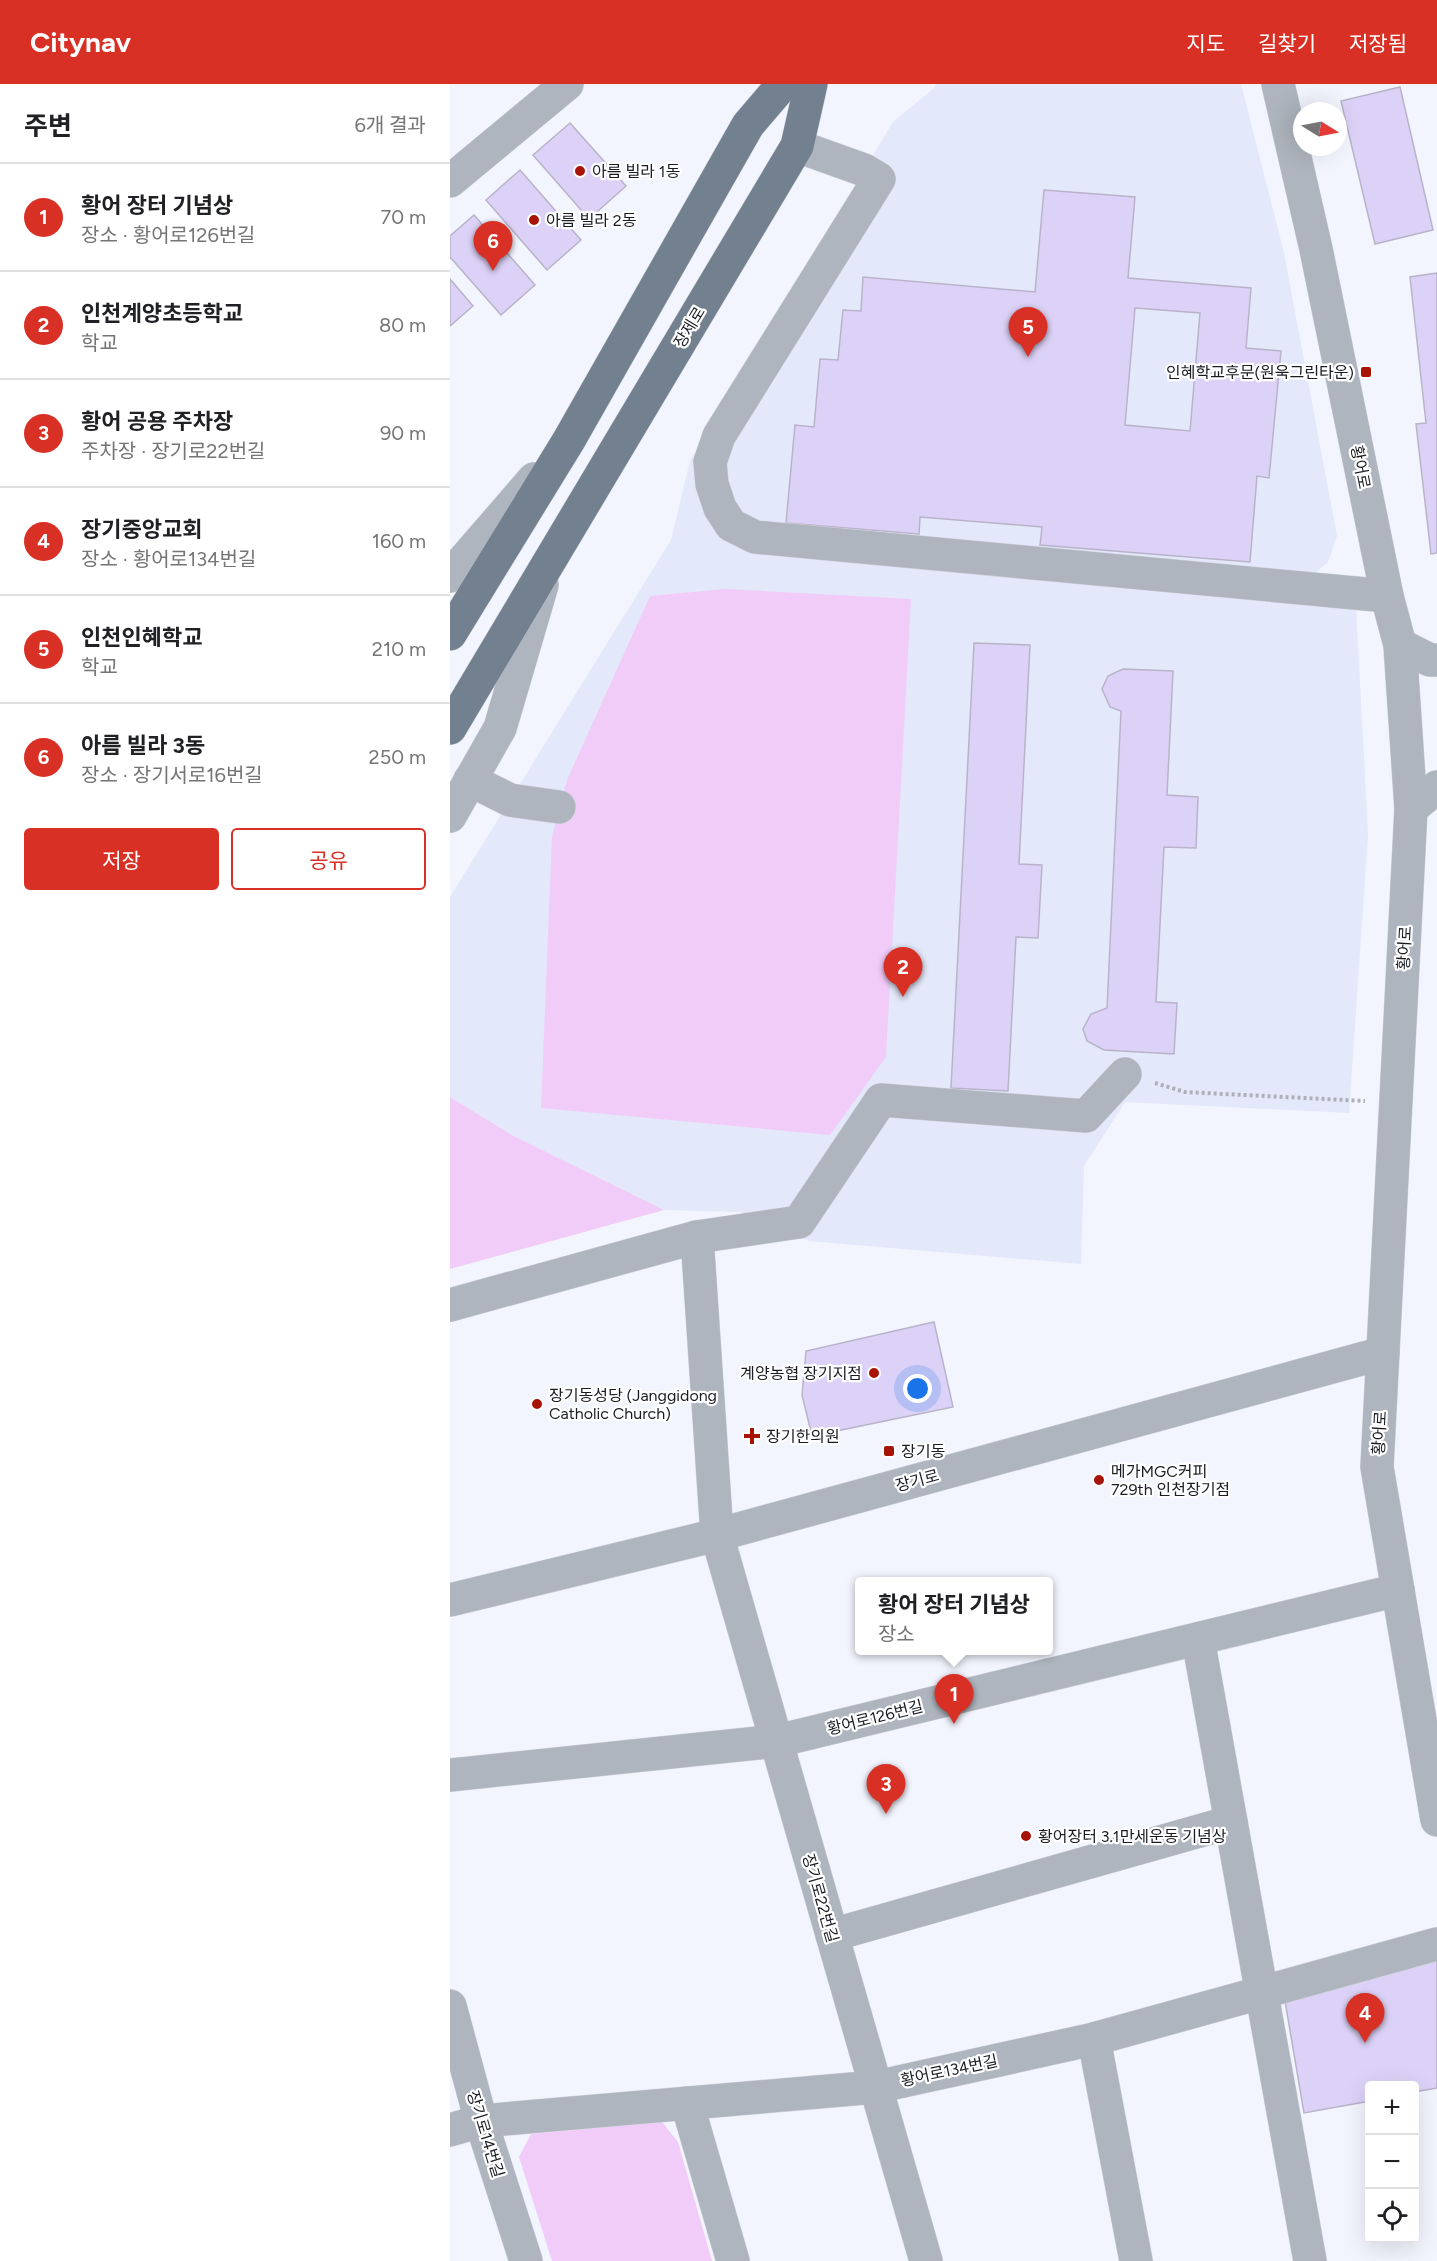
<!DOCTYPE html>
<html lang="ko">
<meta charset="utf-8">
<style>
body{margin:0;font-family:Figtree,"Noto Sans KR",sans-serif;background:#f6f6f6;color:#202124}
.controls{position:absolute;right:18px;bottom:18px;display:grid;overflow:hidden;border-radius:6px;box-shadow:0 6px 24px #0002}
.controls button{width:54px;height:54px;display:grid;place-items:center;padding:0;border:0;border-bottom:2px solid #e0e0e0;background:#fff;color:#202124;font:30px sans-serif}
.compass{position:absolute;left:843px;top:18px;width:54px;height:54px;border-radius:50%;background:#fff;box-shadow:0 6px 24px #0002;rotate:100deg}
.you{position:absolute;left:468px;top:1305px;width:21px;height:21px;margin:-15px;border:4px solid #fff;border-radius:50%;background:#1a73e8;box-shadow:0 0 0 9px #1a73e833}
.badge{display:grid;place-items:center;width:39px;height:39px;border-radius:50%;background:#d93025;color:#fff;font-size:20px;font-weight:700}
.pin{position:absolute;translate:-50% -50px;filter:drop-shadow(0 2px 3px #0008)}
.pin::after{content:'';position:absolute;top:32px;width:21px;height:18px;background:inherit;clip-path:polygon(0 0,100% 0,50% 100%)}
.popup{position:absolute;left:405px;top:1493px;width:198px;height:78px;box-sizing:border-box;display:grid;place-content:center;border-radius:6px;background:#fff;filter:drop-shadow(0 2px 4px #0005);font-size:20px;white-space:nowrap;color:#757577}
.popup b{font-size:22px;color:#202124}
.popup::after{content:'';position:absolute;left:50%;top:100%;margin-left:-12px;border:12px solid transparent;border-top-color:#fff}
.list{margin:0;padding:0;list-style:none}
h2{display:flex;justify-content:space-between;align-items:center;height:78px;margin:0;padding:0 24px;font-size:26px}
h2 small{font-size:20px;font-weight:400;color:#757577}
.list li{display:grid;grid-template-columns:39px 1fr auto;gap:18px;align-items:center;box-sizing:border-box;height:108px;padding:0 24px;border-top:2px solid #e0e0e0}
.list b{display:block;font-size:22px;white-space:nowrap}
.list p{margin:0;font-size:20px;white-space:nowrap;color:#757577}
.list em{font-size:20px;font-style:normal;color:#757577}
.actions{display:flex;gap:12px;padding:18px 24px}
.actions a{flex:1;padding:14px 0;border:2px solid #d93025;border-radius:6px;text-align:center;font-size:21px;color:#d93025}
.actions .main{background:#d93025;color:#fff}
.icon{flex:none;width:33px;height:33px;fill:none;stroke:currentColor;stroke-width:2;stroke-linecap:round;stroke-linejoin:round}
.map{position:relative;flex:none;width:987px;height:2177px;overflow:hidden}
header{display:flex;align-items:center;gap:36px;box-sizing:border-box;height:84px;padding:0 30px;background:#d93025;color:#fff}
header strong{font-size:28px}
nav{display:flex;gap:33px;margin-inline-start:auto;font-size:21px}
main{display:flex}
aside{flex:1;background:#fff}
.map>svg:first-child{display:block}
.built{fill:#e3e8fa}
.green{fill:#f2ccf9}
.building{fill:#dcd2f7;stroke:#b9b3ca;stroke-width:1.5;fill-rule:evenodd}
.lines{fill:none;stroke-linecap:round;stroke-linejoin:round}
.minor-casing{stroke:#cfd1db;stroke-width:34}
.major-casing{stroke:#cfd1db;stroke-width:34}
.path{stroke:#aeb0b9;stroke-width:4;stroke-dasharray:3 3;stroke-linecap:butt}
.minor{stroke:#aeb5be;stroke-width:33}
.major{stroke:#73808f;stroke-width:33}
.poi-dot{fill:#a71406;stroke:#fff;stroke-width:2}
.labels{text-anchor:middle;stroke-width:4.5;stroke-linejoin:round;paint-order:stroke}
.poi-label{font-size:16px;fill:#1a1c24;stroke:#fff;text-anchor:start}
.street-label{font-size:16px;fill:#1a1c24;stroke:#fff}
</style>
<header>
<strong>Citynav</strong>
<nav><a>지도</a><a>길찾기</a><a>저장됨</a></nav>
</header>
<main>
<aside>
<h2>주변<small>6개 결과</small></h2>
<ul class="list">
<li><span class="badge">1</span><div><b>황어 장터 기념상</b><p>장소 · 황어로126번길</p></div><em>70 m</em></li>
<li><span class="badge">2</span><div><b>인천계양초등학교</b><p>학교</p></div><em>80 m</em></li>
<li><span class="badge">3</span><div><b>황어 공용 주차장</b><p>주차장 · 장기로22번길</p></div><em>90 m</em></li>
<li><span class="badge">4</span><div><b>장기중앙교회</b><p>장소 · 황어로134번길</p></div><em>160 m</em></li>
<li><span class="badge">5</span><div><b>인천인혜학교</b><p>학교</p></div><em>210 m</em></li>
<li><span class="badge">6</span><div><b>아름 빌라 3동</b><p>장소 · 장기서로16번길</p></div><em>250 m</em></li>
</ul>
<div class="actions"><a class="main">저장</a><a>공유</a></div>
</aside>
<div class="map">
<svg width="987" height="2177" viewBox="0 0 987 2177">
<rect width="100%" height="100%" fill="#f2f4fe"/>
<polygon class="built" points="486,0 791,0 834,169 887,452 878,478 863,491 906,523 918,751 899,1029 675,1018 634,1082 631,1180 359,1157 291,1128 214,1126 62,1051 0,1013 0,813 221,456 240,377 443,38 483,5"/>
<g class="green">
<polygon points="275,505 461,515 436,973 380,1051 91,1024 102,753 117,696 200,512"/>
<polygon points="0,1013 62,1051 214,1126 0,1185"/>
<polygon points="212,2038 228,2058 262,2177 102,2177 69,2073 81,2050"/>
</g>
<g class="building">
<polygon points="950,3 983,146 925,160 891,17"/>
<polygon points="120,39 176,102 139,135 83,71"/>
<polygon points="70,86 131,156 97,186 36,116"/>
<path d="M594 106 685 113 678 194 801 204 796 264 831 267 819 394 807 392 800 478 590 461 592 443 470 433 469 450 336 439 345 341 364 343 370 275 388 276 393 226 411 227 413 193 585 208ZM685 224 750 229 740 347 675 341Z"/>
<polygon points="24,131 85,201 51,231 0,173 0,152"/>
<polygon points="987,189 987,469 981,470 966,340 976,339 960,193"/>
<polygon points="0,195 23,222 0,242"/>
<polygon points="524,559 580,561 569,780 592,781 588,854 566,853 558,1007 501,1004"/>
<polygon points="673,585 723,587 717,711 748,713 746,764 714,763 706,918 727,919 724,970 654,966 637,957 633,945 641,930 657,924 671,627 660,623 652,605 658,592"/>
<polygon points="484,1238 503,1323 362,1352 352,1311 356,1267"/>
<polygon points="987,1876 987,2004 964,2008 964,2002 920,2002 920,2017 854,2029 835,1917"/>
</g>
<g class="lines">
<defs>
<g id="minor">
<polyline points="828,0 866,165 937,512 950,561 961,725 927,1383 987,1736"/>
<polyline points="347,62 414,86 429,95 269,352 260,378 262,400 270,424 281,441 305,453 937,512"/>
<polyline points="0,97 117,0"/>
<polyline points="0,492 84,395"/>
<polyline points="950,561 980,576 987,576"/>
<polyline points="20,696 60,716 109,723"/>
<polyline points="961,725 987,703"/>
<polyline points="0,732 50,644 92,501"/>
<polyline points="247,1153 267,1451 476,2177"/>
<polyline points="0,1221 247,1153 349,1138 431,1016 636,1032 675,990"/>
<polyline points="0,1516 267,1451 933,1269"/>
<polyline points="748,1555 860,2177"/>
<polyline points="0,1691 327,1657 948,1506"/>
<polyline points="382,1851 781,1738"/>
<polyline points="0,1922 31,2037 76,2177"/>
<polyline points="644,1955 686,2177"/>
<polyline points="237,2019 283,2177"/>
<polyline points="0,2046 31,2037 426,2003 644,1955 987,1860"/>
</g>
<g id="major">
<polyline points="0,550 119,356 298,41 333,0"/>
<polyline points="0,644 347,62 361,0"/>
</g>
</defs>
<use href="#minor" class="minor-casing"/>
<use href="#major" class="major-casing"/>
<polyline class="path" points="705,999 735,1008 915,1017"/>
<use href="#minor" class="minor"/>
<use href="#major" class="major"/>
</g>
<g class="poi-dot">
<circle cx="130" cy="87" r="6"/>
<circle cx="84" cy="136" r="6"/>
<rect x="910" y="282" width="12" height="12" rx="3"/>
<circle cx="424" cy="1289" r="6"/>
<circle cx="87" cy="1320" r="6"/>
<path d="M299 1343h6v6h6v6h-6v6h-6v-6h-6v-6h6z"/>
<rect x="433" y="1361" width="12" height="12" rx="3"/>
<circle cx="649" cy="1396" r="6"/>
<circle cx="576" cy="1752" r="6"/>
</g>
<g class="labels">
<g class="poi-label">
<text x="142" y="93">아름 빌라 1동</text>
<text x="96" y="142">아름 빌라 2동</text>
<text x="904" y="294" text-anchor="end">인혜학교후문(원욱그린타운)</text>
<text x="412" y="1295" text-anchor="end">계양농협 장기지점</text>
<text x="99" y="1317">장기동성당 (Janggidong<tspan x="99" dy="18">Catholic Church)</tspan></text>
<text x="316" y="1358">장기한의원</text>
<text x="451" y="1373">장기동</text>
<text x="661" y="1393">메가MGC커피<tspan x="661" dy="18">729th 인천장기점</tspan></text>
<text x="588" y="1758">황어장터 3.1만세운동 기념상</text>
</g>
<g class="street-label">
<text transform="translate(239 243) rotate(-59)" y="6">장제로</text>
<text transform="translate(911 383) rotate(79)" y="6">황어로</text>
<text transform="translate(954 864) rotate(-87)" y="6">황어로</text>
<text transform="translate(929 1349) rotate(-87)" y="6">황어로</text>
<text transform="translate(467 1396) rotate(-15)" y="6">장기로</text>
<text transform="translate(425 1633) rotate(-14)" y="6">황어로126번길</text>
<text transform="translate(371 1814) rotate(74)" y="6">장기로22번길</text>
<text transform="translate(499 1986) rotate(-12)" y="6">황어로134번길</text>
<text transform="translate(36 2050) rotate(73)" y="6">장기로14번길</text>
</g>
</g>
</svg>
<div class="controls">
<button>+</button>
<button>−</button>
<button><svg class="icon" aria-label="locate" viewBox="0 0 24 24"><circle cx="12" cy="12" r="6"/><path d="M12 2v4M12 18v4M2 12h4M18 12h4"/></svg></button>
</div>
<svg class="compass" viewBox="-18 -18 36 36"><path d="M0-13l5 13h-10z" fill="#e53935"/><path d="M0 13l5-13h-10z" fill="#757577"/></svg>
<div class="you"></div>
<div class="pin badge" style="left:504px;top:1640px">1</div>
<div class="popup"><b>황어 장터 기념상</b>장소</div>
<div class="pin badge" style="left:453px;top:913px">2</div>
<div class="pin badge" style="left:436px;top:1730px">3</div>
<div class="pin badge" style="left:915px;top:1959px">4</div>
<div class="pin badge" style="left:578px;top:273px">5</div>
<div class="pin badge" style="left:43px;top:187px">6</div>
</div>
</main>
